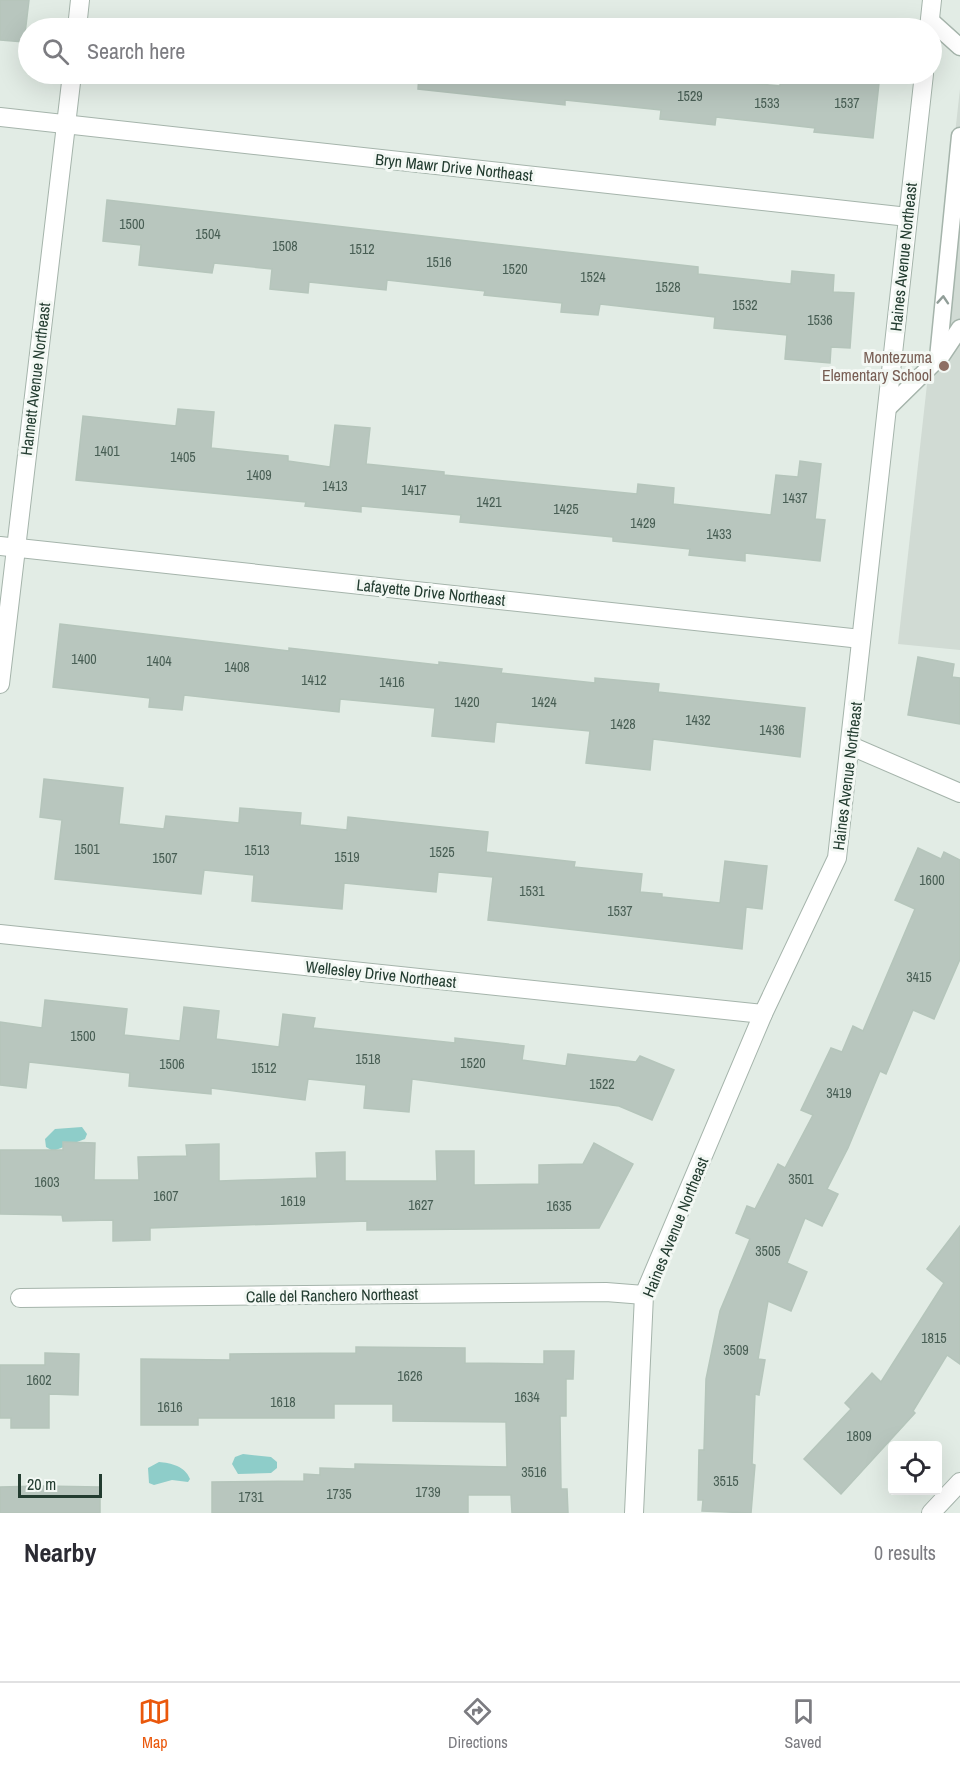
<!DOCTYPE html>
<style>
body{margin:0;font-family:"Archivo Narrow",sans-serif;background:#f7f7f7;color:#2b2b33}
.controls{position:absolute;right:18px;bottom:18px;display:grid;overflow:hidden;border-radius:6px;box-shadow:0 6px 24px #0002}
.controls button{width:54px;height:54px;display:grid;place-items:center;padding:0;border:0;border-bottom:2px solid #e1e1e2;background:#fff;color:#2b2b33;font:30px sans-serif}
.scale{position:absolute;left:18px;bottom:15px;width:84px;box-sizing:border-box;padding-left:6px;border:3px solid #233c30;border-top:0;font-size:16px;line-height:21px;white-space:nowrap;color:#233c30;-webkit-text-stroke:4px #f3f8f4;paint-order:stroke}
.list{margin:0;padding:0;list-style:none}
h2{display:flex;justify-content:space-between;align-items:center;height:78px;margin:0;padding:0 24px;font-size:26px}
h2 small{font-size:20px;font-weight:400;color:#7c7c81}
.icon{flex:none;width:33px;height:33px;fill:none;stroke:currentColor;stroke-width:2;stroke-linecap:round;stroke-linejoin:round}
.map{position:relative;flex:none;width:960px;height:1513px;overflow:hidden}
.search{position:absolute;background:#fff;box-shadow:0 6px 24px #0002;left:18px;right:18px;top:18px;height:66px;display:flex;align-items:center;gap:15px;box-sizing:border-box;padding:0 21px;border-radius:33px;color:#7c7c81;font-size:22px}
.sheet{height:168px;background:#fff}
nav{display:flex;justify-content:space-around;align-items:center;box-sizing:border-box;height:84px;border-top:2px solid #e1e1e2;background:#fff;font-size:16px;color:#7c7c81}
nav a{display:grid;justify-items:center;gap:3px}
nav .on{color:#ea580c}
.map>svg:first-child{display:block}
.built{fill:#d1dbd4}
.water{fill:#8ecdc9}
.building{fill:#b8c6be;stroke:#b5c5bb;stroke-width:1.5}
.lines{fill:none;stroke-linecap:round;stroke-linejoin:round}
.lane-casing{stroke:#a5b4ab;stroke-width:19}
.street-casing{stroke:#a5b4ab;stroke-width:20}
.lane{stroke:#fff;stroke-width:16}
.street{stroke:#fff;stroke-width:18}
.oneway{stroke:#919e98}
.education-dot{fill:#8d6e63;stroke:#f3f8f4;stroke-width:2}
.labels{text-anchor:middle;stroke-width:6;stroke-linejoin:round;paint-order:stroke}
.number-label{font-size:14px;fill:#485e54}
.street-label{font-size:16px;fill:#233c30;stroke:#f3f8f4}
.education-label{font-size:16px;fill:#785e54;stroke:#f3f8f4;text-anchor:end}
</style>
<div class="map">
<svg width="960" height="1513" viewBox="0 0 960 1513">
<rect width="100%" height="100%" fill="#e2ece5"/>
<polygon class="built" points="960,89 960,650 898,644"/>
<g class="water">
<polygon points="82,1127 87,1134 85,1139 53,1151 46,1147 45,1139 55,1129"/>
<polygon points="243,1454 271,1457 277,1462 277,1468 271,1473 238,1474 232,1464 235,1457"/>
<path d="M159 1462C171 1463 185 1466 190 1479L188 1482 172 1480 154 1485 149 1483 148 1468Z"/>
</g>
<g class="building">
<polygon points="0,0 29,0 24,42 0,40"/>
<polygon points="419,74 720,74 720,80 780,86 781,74 880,74 873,138 814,132 815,128 716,117 715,125 660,119 661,110 565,100 565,105 418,89"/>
<polygon points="107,200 698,267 698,274 791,284 792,271 834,275 833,292 854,293 850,348 831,347 830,363 785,359 787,335 714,328 715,317 600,304 598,315 561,312 562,303 484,295 485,291 387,280 386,290 309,282 308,293 270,289 272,269 214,263 212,273 139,265 141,245 103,241"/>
<polygon points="178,409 214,412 211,448 288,456 288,461 330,467 335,425 370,428 366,464 444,472 444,475 637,494 638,484 674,488 673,504 771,515 776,475 798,477 800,461 821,464 815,519 825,520 820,561 745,553 745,561 689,555 690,549 613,541 613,537 460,522 461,515 361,506 361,512 305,506 306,502 76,480 83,416 176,426"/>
<polygon points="60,624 289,651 289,648 439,665 439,662 502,669 501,673 595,683 595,678 659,684 658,692 805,708 800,757 653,739 650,770 586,763 590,731 496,722 494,742 432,736 435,708 340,699 339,712 184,695 182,710 149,707 150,698 53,687"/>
<polygon points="918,657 954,664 952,677 960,678 960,724 908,715"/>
<polygon points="44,779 123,788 119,824 164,829 166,816 239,823 240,808 301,813 300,825 347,830 348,817 488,832 486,852 575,862 574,867 642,874 640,892 662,894 662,897 720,903 725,861 767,866 762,909 746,907 742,949 488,920 493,877 438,872 436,892 344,883 342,909 252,901 254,875 204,870 201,894 55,879 62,820 40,817"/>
<polygon points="918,848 941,859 944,852 960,860 960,959 934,1019 913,1010 886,1074 880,1071 848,1148 827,1189 838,1194 822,1226 805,1218 787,1263 807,1272 791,1311 768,1301 758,1359 765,1360 759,1395 755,1394 752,1464 755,1465 751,1513 702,1511 703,1500 698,1500 699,1450 704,1450 706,1379 720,1311 750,1239 736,1233 747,1206 755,1209 778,1164 785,1168 813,1115 801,1110 831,1048 842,1052 853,1026 863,1031 915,909 895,900"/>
<polygon points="45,1000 127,1009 124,1035 180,1041 184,1007 219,1011 216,1039 279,1047 283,1014 315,1018 313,1028 455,1043 455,1038 524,1046 522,1060 566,1066 568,1054 636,1062 640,1056 674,1070 652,1120 619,1106 412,1079 409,1112 364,1108 366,1085 308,1079 305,1100 211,1088 211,1094 129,1086 130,1073 29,1062 26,1088 0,1085 0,1022 42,1028"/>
<polygon points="63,1142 95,1143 94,1180 139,1180 138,1157 187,1156 186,1145 219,1144 219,1181 317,1178 316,1153 345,1152 345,1181 437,1181 436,1151 474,1151 474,1185 539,1184 539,1165 583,1164 594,1143 633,1164 599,1228 367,1230 367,1221 150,1228 150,1240 113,1241 113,1220 63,1221 62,1215 0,1214 0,1150 63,1150"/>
<polygon points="960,1226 960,1364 947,1355 913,1411 915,1413 841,1494 804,1459 851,1409 845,1403 872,1373 881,1382 944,1283 927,1269"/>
<polygon points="356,1347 465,1348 465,1363 544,1364 544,1351 574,1351 573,1379 566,1379 566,1416 560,1416 561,1489 567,1489 568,1513 512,1513 511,1495 468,1495 468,1513 212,1513 212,1482 304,1481 304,1474 320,1475 320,1468 355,1469 355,1464 507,1467 506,1422 393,1421 393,1404 334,1404 334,1418 198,1418 198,1425 141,1425 141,1359 230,1360 230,1354 356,1353"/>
<polygon points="45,1353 79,1354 78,1395 49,1394 49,1428 11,1428 11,1418 0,1418 0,1365 45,1365"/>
<polygon points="42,1486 100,1487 100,1513 0,1513 0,1487"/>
</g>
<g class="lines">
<defs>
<g id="lane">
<polyline points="930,20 960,47"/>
<polyline points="938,358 960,136"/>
<polyline points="887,409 942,355 960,328"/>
</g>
<g id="street">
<polyline points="77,28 80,0"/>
<polyline points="929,28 932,0"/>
<polyline points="0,117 908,217"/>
<polyline points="0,546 861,639"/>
<polyline points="0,684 72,74"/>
<polyline points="851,746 960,793"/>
<polyline points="0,934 763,1014"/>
<polyline points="20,1298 606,1292 644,1295"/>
<polyline points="634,1513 644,1295 763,1014 837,858 924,74"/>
<polyline points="931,1513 960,1482"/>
</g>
</defs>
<use href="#lane" class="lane-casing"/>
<use href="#street" class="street-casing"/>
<use href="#lane" class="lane"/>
<use href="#street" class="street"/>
</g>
<defs><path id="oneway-chevron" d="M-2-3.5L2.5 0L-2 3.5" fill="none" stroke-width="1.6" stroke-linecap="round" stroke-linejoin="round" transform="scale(1.5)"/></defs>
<use class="oneway" href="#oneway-chevron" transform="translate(943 300) rotate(-86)"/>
<circle class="education-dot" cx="944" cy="366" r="6"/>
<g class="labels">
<g class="number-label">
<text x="690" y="101">1529</text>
<text x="767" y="108">1533</text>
<text x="847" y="108">1537</text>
<text x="132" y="229">1500</text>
<text x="208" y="239">1504</text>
<text x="285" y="251">1508</text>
<text x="362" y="254">1512</text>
<text x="439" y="267">1516</text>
<text x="515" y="274">1520</text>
<text x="593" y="282">1524</text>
<text x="668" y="292">1528</text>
<text x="745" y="310">1532</text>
<text x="820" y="325">1536</text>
<text x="107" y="456">1401</text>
<text x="183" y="462">1405</text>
<text x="259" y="480">1409</text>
<text x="335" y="491">1413</text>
<text x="414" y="495">1417</text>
<text x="795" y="503">1437</text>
<text x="489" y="507">1421</text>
<text x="566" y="514">1425</text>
<text x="643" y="528">1429</text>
<text x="719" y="539">1433</text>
<text x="84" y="664">1400</text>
<text x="159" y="666">1404</text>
<text x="237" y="672">1408</text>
<text x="314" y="685">1412</text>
<text x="392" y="687">1416</text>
<text x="467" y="707">1420</text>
<text x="544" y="707">1424</text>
<text x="698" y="725">1432</text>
<text x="623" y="729">1428</text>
<text x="772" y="735">1436</text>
<text x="87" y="854">1501</text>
<text x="257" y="855">1513</text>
<text x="442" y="857">1525</text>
<text x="347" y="862">1519</text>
<text x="165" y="863">1507</text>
<text x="932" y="885">1600</text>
<text x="532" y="896">1531</text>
<text x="620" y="916">1537</text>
<text x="919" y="982">3415</text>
<text x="83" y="1041">1500</text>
<text x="368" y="1064">1518</text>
<text x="473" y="1068">1520</text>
<text x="172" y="1069">1506</text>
<text x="264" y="1073">1512</text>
<text x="602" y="1089">1522</text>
<text x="839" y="1098">3419</text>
<text x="801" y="1184">3501</text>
<text x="47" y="1187">1603</text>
<text x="166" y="1201">1607</text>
<text x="293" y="1206">1619</text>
<text x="421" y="1210">1627</text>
<text x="559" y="1211">1635</text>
<text x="768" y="1256">3505</text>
<text x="934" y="1343">1815</text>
<text x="736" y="1355">3509</text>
<text x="410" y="1381">1626</text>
<text x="39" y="1385">1602</text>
<text x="527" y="1402">1634</text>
<text x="283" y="1407">1618</text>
<text x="170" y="1412">1616</text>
<text x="859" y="1441">1809</text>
<text x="534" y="1477">3516</text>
<text x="726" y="1486">3515</text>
<text x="428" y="1497">1739</text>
<text x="339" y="1499">1735</text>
<text x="251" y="1502">1731</text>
</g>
<g class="street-label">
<text transform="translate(454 167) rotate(6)" y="6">Bryn Mawr Drive Northeast</text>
<text transform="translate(903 257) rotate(-84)" y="6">Haines Avenue Northeast</text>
<text transform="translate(35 379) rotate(-83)" y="6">Hannett Avenue Northeast</text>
<text transform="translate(431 592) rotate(6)" y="6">Lafayette Drive Northeast</text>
<text transform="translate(847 776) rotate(-83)" y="6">Haines Avenue Northeast</text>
<text transform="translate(381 974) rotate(6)" y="6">Wellesley Drive Northeast</text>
<text transform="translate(675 1227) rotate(-68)" y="6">Haines Avenue Northeast</text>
<text transform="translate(332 1295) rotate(-1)" y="6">Calle del Ranchero Northeast</text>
</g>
<g class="education-label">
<text x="932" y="363">Montezuma<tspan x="932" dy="18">Elementary School</tspan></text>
</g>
</g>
</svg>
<div class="controls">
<button><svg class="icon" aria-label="locate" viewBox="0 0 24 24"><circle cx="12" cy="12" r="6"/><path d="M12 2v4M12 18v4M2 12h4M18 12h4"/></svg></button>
</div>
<div class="scale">20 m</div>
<div class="search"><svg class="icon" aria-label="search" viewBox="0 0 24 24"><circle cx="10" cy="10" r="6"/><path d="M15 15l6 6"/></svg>Search here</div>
</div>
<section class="sheet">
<h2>Nearby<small>0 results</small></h2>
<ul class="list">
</ul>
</section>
<nav>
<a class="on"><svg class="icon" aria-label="map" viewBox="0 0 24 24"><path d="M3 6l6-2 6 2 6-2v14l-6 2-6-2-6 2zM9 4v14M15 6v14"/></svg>Map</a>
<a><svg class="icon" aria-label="directions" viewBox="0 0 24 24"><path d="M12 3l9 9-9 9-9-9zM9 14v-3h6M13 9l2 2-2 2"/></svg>Directions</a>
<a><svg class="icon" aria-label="saved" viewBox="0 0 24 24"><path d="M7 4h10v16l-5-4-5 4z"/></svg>Saved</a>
</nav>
